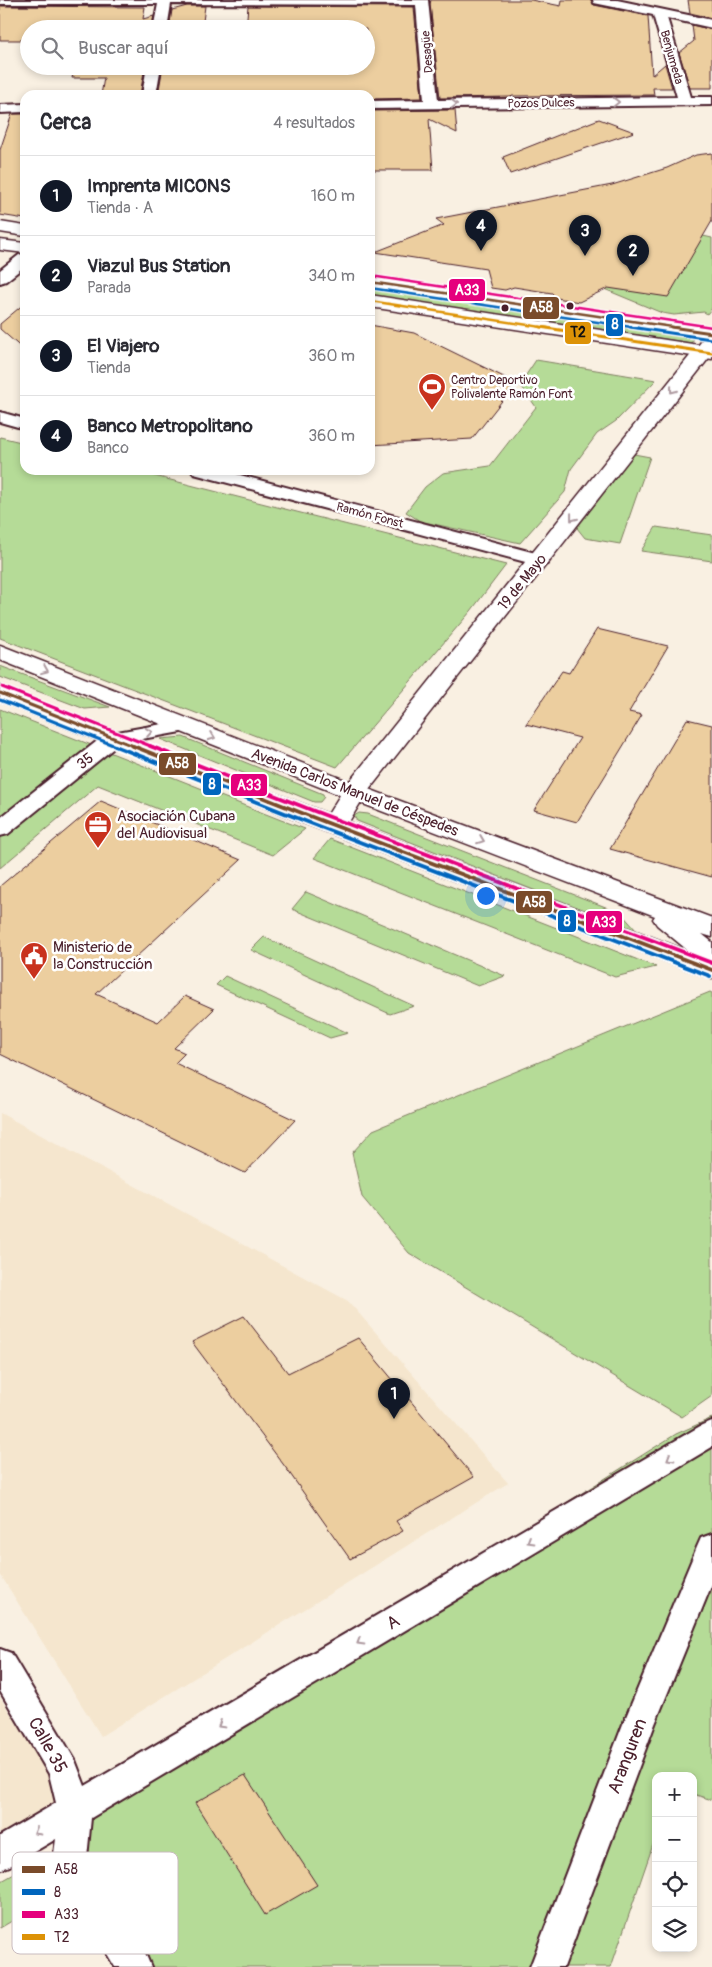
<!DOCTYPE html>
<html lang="es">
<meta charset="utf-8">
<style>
body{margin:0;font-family:Pangolin,sans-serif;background:#f2f2f3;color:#2b2b33}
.controls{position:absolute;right:15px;bottom:15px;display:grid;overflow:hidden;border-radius:10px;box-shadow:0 2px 8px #0003}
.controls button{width:45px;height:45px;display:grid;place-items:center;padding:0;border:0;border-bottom:1px solid #e1e1e2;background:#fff;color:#2b2b33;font:25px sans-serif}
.you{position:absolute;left:485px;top:895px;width:18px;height:18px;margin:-12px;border:4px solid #fff;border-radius:50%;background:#1a73e8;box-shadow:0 0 0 8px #1a73e833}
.badge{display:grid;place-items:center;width:32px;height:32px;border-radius:50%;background:#111827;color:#fff;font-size:16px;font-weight:700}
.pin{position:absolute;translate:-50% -41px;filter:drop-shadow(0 1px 2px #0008)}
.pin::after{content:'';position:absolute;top:26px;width:18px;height:15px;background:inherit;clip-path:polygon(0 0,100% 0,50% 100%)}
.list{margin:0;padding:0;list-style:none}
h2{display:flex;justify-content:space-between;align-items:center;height:65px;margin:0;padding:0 20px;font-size:21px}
h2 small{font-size:16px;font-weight:400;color:#7c7c81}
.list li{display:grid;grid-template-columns:32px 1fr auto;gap:15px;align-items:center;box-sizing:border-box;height:80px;padding:0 20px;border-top:1px solid #e1e1e2}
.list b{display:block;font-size:19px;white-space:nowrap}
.list p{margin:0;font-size:16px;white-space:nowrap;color:#7c7c81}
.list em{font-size:16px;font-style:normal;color:#7c7c81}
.icon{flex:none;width:28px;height:28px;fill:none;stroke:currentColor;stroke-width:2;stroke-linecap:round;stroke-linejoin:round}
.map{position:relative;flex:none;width:712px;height:1967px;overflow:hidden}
.search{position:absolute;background:#fff;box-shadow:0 2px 8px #0003;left:20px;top:20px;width:355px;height:55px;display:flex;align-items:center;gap:12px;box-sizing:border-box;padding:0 18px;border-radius:28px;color:#7c7c81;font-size:19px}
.panel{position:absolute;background:#fff;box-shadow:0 2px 8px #0003;left:20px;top:90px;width:355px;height:385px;border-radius:15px}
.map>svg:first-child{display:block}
.built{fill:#f5e6ce}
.green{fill:#b5db97;stroke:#807d61}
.building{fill:#ecce9f;stroke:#4a1f2b}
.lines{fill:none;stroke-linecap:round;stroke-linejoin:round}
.street-casing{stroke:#4a1f2b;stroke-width:4}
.secondary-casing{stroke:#4a1f2b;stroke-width:3}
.primary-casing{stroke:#4a1f2b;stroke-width:3}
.highway-casing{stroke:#4a1f2b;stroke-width:3}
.street{fill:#fff;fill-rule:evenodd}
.secondary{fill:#fff;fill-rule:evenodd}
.primary{fill:#fff;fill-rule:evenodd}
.highway{fill:#fff;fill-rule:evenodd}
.bus-1-far2-casing{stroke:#fff;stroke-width:5}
.bus-1-far1-casing{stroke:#fff;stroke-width:6}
.bus-1-casing{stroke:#fff;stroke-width:8}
.bus-2-far2-casing{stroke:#fff;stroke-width:5}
.bus-2-far1-casing{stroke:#fff;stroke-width:6}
.bus-2-casing{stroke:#fff;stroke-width:8}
.bus-3-far2-casing{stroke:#fff;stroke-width:5}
.bus-3-far1-casing{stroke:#fff;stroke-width:6}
.bus-3-casing{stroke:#fff;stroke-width:8}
.bus-4-far1-casing{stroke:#fff;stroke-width:5}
.bus-4-casing{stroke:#fff;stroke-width:6}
.bus-1-far2{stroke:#7a4b2a;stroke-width:2.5}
.bus-1-far1{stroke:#7a4b2a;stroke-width:3}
.bus-1{stroke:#7a4b2a;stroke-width:4}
.bus-2-far2{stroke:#0065bd;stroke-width:2.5}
.bus-2-far1{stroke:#0065bd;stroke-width:3}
.bus-2{stroke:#0065bd;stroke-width:4}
.bus-3-far2{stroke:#e5007d;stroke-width:2.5}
.bus-3-far1{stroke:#e5007d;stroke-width:3}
.bus-3{stroke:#e5007d;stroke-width:4}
.bus-4-far1{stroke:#dd9206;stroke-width:2.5}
.bus-4{stroke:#dd9206;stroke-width:3}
.oneway{stroke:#ae9aa0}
.bus-dot{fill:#4a1f2b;stroke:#fff;stroke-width:2}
.labels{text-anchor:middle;stroke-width:5;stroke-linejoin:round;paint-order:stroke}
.far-street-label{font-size:12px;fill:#4a1f2b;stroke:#fff}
.far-poi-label{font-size:12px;fill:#4a1f2b;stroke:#fff;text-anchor:start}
.street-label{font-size:15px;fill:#4a1f2b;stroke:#fff}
.poi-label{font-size:15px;fill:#4a1f2b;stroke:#fff;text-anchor:start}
.near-street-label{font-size:18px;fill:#4a1f2b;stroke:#fff}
.key{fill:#fff;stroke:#c9bcbf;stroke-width:1}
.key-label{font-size:14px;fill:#4a1f2b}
.line-badge{stroke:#fff;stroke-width:2}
.badge-label{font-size:14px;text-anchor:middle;font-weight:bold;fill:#fff}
.pale-badge-label{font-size:14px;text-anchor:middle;font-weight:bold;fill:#111}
</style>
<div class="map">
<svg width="712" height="1967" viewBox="0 0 712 1967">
<rect width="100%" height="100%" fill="#f9f0e2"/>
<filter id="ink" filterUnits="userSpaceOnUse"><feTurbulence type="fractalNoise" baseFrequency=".02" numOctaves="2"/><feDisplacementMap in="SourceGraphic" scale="10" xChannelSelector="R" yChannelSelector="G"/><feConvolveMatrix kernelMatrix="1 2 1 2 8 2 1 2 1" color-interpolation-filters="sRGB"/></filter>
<g filter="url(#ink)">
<g class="built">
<polygon points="0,1113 348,1301 508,1483 101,1736 0,1574"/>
<polygon points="0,1698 75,1811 0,1854"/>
</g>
<g class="green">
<polygon points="703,236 712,238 712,308 707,314 704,312 674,315 662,313 597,286"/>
<polygon points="370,289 694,339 691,343 370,295"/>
<polygon points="536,360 656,380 616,421 597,434 571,469 565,492 520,543 420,521 406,512 425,487 443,473 490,466 536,407 520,384"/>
<polygon points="0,437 25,443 25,470 131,470 506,565 471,611 337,767 0,638"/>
<polygon points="634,454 650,457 620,544 585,538 577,528"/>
<polygon points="656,527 712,535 712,561 641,551"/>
<polygon points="0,666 110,707 85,709 0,677"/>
<polygon points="0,709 281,820 305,829 273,855 98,785 0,868"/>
<polygon points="183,737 323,794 324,797 320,802 314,802 160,739"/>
<polygon points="359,813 368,814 621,913 636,930 357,821 354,816"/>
<polygon points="330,839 656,967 615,977 314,858"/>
<polygon points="306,892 505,976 478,986 292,909"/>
<polygon points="264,937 414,1006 390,1014 251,950"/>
<polygon points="225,976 348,1033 330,1038 216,985"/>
<polygon points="710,992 712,993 712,1396 682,1417 409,1253 362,1197 352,1153 373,1130"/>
<polygon points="712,1418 712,1800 693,1794 693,1776 656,1776 656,1836 611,1967 134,1967 70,1861 75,1811 676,1434"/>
<polygon points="23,1869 39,1872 54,1896 0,1928 0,1882"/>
</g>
<g class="building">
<polygon points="431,0 531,0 561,6 562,0 591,0 594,5 648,16 652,75 665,64 672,88 653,88 654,95 512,96 511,97 440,98 430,4"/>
<polygon points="688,0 712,0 712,18 690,13"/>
<polygon points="0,6 145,7 143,19 154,16 151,29 29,29 29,40 0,40"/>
<polygon points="187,6 205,6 202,29 169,29 172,10"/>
<polygon points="248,6 414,7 422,98 370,99 370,95 158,95 163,66 366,66 366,29 246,29"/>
<polygon points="692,25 712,30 712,88 690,88 679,53 694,41"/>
<polygon points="75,66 145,66 140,95 101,95 104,78 72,78"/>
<polygon points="455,110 457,133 429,119 433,170 370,170 370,111"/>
<polygon points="12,114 25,114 25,219 0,215 0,150"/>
<polygon points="599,119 634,132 510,174 503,157"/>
<polygon points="712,153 712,221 668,297 608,288 579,302 557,298 552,293 514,287 505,290 491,288 486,269 375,252 444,225 436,219 612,185 667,168 696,155"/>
<polygon points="25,303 25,351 0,329 0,324"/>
<polygon points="370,325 414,333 516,383 472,439 370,445"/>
<polygon points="597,629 668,646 629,712 642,715 577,822 534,810 580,738 526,724 562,671 569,673"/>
<polygon points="687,719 712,725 712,877 610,849"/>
<polygon points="101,801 241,860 96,994 158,1022 185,996 214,1009 174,1048 185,1053 175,1063 295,1120 245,1173 0,1054 0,886"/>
<polygon points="244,1316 288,1373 358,1338 474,1477 396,1521 403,1531 350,1559 286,1468 192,1342"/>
<polygon points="245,1775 317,1885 265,1915 195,1803"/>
</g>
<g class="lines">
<defs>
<g id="street">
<polygon points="0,0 428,0 438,100 677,97 653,15 594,3 593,0 617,0 712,20 712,28 667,18 691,97 712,97 712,105 370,109 370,101 424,100 416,5 171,4 167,29 153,29 158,4 0,4"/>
<polygon points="147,66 161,66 156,95 142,95"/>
<polygon points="25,104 25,112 0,113 0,105"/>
<polygon points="25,253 25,266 6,281 0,283 0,270 19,255"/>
<polygon points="0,412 25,419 25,429 0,422"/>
<polygon points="191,470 221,470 547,556 550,560 547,564 540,566 533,564 194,474"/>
<polygon points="185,720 192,722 195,726 192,730 120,743 8,834 0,836 0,818 106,734"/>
<polygon points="712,1421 712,1447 91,1818 87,1858 146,1955 151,1967 115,1967 58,1872 53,1861 56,1839 12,1865 0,1870 0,1836 56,1803 49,1774 0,1691 0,1649 11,1653 75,1760 85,1786 702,1425"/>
<polygon points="712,1534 712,1584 655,1724 564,1967 530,1967 623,1724 697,1547 701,1538"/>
</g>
<polygon id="secondary" points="712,335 712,354 365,795 344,830 335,832 326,830 322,824 345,787 705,337"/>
<g id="primary">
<polygon points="0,222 25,226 25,236 0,232"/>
<polygon points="370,276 712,327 712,339 370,288"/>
<polygon points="0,686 321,811 712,960 712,979 303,823 0,701"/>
</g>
<g id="highway">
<polygon points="0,240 25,243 25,253 0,250"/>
<polygon points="370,295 712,347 712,359 370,307"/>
<polygon points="0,645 363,787 712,918 712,937 702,934 712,942 712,965 702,962 657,925 653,919 655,916 345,797 0,660"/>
</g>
</defs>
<use href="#street" class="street-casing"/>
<use href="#secondary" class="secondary-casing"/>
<use href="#primary" class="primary-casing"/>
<use href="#highway" class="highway-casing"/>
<use href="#street" class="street"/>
<use href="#secondary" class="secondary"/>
<use href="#primary" class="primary"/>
<use href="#highway" class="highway"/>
<defs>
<polyline id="bus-1-far2" points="370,282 679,328"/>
<g id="bus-1-far1">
<polyline points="671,327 712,333"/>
<polyline points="0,693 136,747"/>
</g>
<polyline id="bus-1" points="133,746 312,817 712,970"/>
<polyline id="bus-2-far2" points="370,288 638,328"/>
<g id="bus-2-far1">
<polyline points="630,327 711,339"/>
<polyline points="0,700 118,747"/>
</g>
<polyline id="bus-2" points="115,746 310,823 710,976"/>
<polyline id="bus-3-far2" points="371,276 712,327"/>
<polyline id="bus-3-far1" points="2,687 153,747"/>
<polyline id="bus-3" points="150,746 314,811 712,963"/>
<polyline id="bus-4-far1" points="370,301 548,328"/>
<polyline id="bus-4" points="540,327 712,353"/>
</defs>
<use href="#bus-1-far2" class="bus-1-far2-casing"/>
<use href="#bus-1-far1" class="bus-1-far1-casing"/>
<use href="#bus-1" class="bus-1-casing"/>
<use href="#bus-2-far2" class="bus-2-far2-casing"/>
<use href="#bus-2-far1" class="bus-2-far1-casing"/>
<use href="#bus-2" class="bus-2-casing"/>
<use href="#bus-3-far2" class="bus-3-far2-casing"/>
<use href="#bus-3-far1" class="bus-3-far1-casing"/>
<use href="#bus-3" class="bus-3-casing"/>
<use href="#bus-4-far1" class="bus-4-far1-casing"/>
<use href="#bus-4" class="bus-4-casing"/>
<use href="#bus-1-far2" class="bus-1-far2"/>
<use href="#bus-1-far1" class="bus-1-far1"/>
<use href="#bus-1" class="bus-1"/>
<use href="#bus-2-far2" class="bus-2-far2"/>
<use href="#bus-2-far1" class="bus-2-far1"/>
<use href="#bus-2" class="bus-2"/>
<use href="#bus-3-far2" class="bus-3-far2"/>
<use href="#bus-3-far1" class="bus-3-far1"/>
<use href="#bus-3" class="bus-3"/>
<use href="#bus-4-far1" class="bus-4-far1"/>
<use href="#bus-4" class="bus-4"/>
</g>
<defs><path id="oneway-chevron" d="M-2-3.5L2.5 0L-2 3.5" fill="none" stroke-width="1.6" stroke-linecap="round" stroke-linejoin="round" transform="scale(1.25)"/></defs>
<g class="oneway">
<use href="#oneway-chevron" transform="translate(616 102) rotate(-1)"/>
<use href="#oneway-chevron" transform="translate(454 104) rotate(-1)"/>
<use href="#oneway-chevron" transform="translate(673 390) rotate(128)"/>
<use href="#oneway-chevron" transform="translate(573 518) rotate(128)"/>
<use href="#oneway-chevron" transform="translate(45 670) rotate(22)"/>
<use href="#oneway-chevron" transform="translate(149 732) rotate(-9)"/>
<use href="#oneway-chevron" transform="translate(212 737) rotate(21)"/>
<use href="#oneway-chevron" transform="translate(481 840) rotate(21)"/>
<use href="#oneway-chevron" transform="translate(670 1458) rotate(149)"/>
<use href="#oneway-chevron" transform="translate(530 1541) rotate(149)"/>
<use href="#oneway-chevron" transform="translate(360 1642) rotate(149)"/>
<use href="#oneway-chevron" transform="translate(221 1725) rotate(149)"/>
<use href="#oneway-chevron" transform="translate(37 1832) rotate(150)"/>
</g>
</g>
<defs>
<symbol id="stadium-pin" viewBox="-11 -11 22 30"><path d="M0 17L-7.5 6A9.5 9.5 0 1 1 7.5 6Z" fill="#c8321e" stroke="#fff"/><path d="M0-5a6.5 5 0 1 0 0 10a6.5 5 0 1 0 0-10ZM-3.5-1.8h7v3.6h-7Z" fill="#fff"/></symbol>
<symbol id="office-pin" viewBox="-11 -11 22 30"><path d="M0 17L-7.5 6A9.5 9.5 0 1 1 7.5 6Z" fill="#c8321e" stroke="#fff"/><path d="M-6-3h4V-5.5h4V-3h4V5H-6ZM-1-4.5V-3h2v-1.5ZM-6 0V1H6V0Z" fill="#fff"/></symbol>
<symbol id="civic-pin" viewBox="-11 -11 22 30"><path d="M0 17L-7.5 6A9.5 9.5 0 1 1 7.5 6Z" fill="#c8321e" stroke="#fff"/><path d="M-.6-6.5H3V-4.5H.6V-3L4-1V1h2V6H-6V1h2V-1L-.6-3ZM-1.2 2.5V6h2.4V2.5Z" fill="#fff"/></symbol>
</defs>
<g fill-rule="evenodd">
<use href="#stadium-pin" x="416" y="371" width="32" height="43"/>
<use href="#office-pin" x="82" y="809" width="32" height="43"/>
<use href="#civic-pin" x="18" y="940" width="32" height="43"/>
</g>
<g class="bus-dot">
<circle cx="570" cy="306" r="4.5"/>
<circle cx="505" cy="308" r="4.5"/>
</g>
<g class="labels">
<g class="far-street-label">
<text transform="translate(427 52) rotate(-95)" y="4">Desagüe</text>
<text transform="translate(672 57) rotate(74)" y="4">Benjumeda</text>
<text transform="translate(541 103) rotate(-1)" y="4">Pozos Dulces</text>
<text transform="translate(370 515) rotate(15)" y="4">Ramón Fonst</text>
</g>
<g class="far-poi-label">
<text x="451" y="384">Centro Deportivo<tspan x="451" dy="14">Polivalente Ramón Font</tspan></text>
</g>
<g class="street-label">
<text transform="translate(522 582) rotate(-51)" y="5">19 de Mayo</text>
<text transform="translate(85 761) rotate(-39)" y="5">35</text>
<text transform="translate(355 792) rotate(21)" y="5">Avenida Carlos Manuel de Céspedes</text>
</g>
<g class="poi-label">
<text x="117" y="821">Asociación Cubana<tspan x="117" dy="17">del Audiovisual</tspan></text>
<text x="53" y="952">Ministerio de<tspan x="53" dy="17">la Construcción</tspan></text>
</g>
<g class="near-street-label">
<text transform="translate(393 1622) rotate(-31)" y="6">A</text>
<text transform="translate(48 1745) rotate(61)" y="6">Calle 35</text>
<text transform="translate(627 1756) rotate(-69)" y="6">Aranguren</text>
</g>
</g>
<rect x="12" y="1852" width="166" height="102" rx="8" class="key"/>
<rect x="22" y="1866" width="23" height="7" fill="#7a4b2a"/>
<rect x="22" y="1889" width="23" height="6" fill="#0065bd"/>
<rect x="22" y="1911" width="23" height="7" fill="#e5007d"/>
<rect x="22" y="1934" width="23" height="6" fill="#dd9206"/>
<g class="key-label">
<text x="54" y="1874">A58</text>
<text x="54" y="1897">8</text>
<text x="54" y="1919">A33</text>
<text x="54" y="1942">T2</text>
</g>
<g class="line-badge">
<rect x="448" y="278" width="38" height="24" rx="5" fill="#e5007d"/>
<rect x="522" y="296" width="38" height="24" rx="5" fill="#7a4b2a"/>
<rect x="605" y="313" width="19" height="24" rx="5" fill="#0065bd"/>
<rect x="564" y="321" width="28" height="24" rx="5" fill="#dd9206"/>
<rect x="158" y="752" width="39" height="24" rx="5" fill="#7a4b2a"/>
<rect x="202" y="772" width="20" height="24" rx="5" fill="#0065bd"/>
<rect x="230" y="773" width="38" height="24" rx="5" fill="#e5007d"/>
<rect x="515" y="890" width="38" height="24" rx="5" fill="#7a4b2a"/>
<rect x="557" y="909" width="20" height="24" rx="5" fill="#0065bd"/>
<rect x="585" y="910" width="38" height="24" rx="5" fill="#e5007d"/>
</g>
<g class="badge-label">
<text x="467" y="295">A33</text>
<text x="541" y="312">A58</text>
<text x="615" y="329">8</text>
<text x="177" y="768">A58</text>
<text x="212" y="789">8</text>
<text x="249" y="790">A33</text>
<text x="534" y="907">A58</text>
<text x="567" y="926">8</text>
<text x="604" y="927">A33</text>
</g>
<g class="pale-badge-label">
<text x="578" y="337">T2</text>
</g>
</svg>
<div class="controls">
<button>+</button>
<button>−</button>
<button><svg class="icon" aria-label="locate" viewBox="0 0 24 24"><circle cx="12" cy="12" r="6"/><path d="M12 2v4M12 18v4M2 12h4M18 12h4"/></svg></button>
<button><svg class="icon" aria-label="layers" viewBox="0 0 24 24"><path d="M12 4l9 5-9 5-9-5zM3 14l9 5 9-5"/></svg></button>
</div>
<div class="you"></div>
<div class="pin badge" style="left:394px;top:1419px">1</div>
<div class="pin badge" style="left:633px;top:276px">2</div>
<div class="pin badge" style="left:585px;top:256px">3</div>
<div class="pin badge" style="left:481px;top:251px">4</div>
<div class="search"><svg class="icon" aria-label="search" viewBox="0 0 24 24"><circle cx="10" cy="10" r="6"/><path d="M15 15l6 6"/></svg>Buscar aquí</div>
<section class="panel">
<h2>Cerca<small>4 resultados</small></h2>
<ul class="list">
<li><span class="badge">1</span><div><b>Imprenta MICONS</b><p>Tienda · A</p></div><em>160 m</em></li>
<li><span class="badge">2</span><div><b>Viazul Bus Station</b><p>Parada</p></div><em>340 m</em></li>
<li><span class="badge">3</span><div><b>El Viajero</b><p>Tienda</p></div><em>360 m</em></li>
<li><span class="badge">4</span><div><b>Banco Metropolitano</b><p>Banco</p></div><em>360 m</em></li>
</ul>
</section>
</div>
